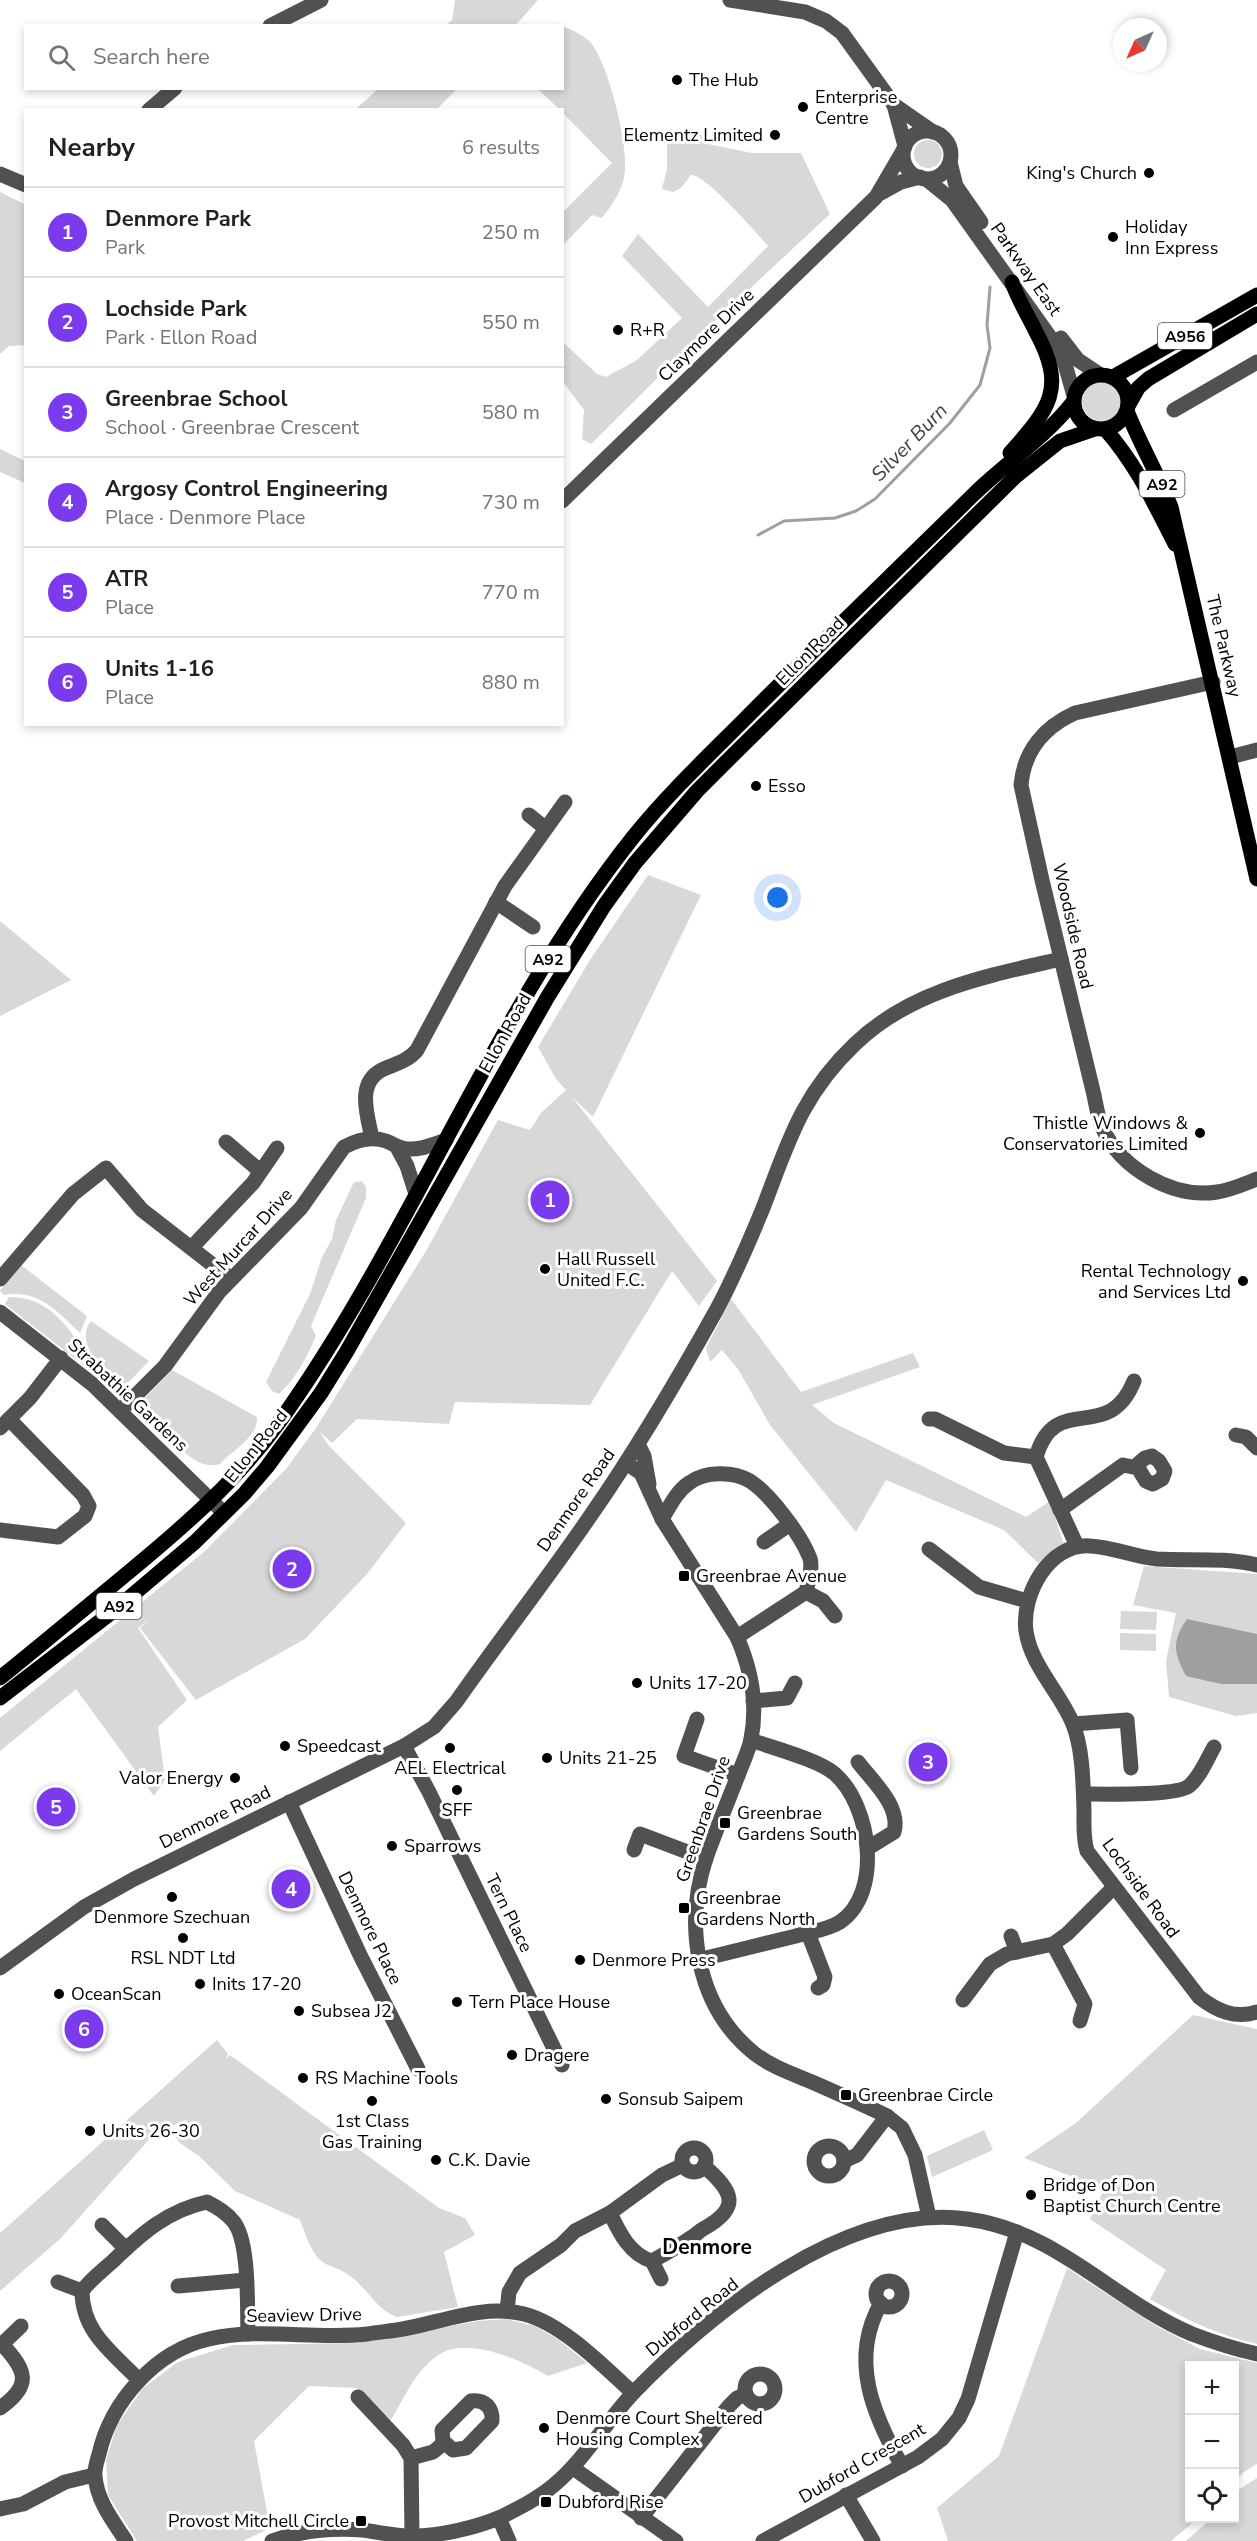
<!DOCTYPE html>
<meta charset="utf-8">
<style>
body{margin:0;font-family:"Nunito Sans",sans-serif;background:#f6f6f6;color:#202124}
.controls{position:absolute;right:18px;bottom:18px;display:grid;overflow:hidden;border-radius:0px;box-shadow:0 3px 9px #0003}
.controls button{width:54px;height:54px;display:grid;place-items:center;padding:0;border:0;border-bottom:2px solid #e0e0e0;background:#fff;color:#202124;font:30px sans-serif}
.compass{position:absolute;left:1113px;top:18px;width:54px;height:54px;border-radius:50%;background:#fff;box-shadow:0 3px 9px #0003;rotate:225deg}
.you{position:absolute;left:778px;top:898px;width:21px;height:21px;margin:-15px;border:4px solid #fff;border-radius:50%;background:#1a73e8;box-shadow:0 0 0 9px #1a73e833}
.badge{display:grid;place-items:center;width:39px;height:39px;border-radius:50%;background:#7c3aed;color:#fff;font-size:20px;font-weight:700}
.pin{position:absolute;translate:-50% -50%;border:3px solid #fff;box-shadow:0 2px 6px #0006}
.list{margin:0;padding:0;list-style:none}
h2{display:flex;justify-content:space-between;align-items:center;height:78px;margin:0;padding:0 24px;font-size:26px}
h2 small{font-size:20px;font-weight:400;color:#757577}
.list li{display:grid;grid-template-columns:39px 1fr auto;gap:18px;align-items:center;box-sizing:border-box;height:90px;padding:0 24px;border-top:2px solid #e0e0e0}
.list b{display:block;font-size:22px;white-space:nowrap}
.list p{margin:0;font-size:20px;white-space:nowrap;color:#757577}
.list em{font-size:20px;font-style:normal;color:#757577}
.icon{flex:none;width:33px;height:33px;fill:none;stroke:currentColor;stroke-width:2;stroke-linecap:round;stroke-linejoin:round}
.map{position:relative;flex:none;width:1257px;height:2541px;overflow:hidden}
.search{position:absolute;background:#fff;box-shadow:0 3px 9px #0003;left:24px;top:24px;width:540px;height:66px;display:flex;align-items:center;gap:15px;box-sizing:border-box;padding:0 21px;border-radius:0px;color:#757577;font-size:22px}
.panel{position:absolute;background:#fff;box-shadow:0 3px 9px #0003;left:24px;top:108px;width:540px;height:618px;border-radius:0px}
.map>svg:first-child{display:block}
.green{fill:#d8d8d8}
.water{fill:#9f9f9f}
.lines{fill:none;stroke-linecap:round;stroke-linejoin:round}
.stream{stroke:#9f9f9f;stroke-width:3}
.minor{stroke:#515151;stroke-width:15}
.major{stroke:#000;stroke-width:15}
.poi-dot{fill:#000;stroke:#fff;stroke-width:2}
.labels{text-anchor:middle;stroke-width:6;stroke-linejoin:round;paint-order:stroke}
.shield{fill:#fff;stroke:#4c4c4c;stroke-width:1.5}
.shield-label{font-size:16px;font-weight:bold;fill:#000}
.poi-label{font-size:18px;fill:#000;stroke:#fff;text-anchor:start}
.street-label{font-size:18px;fill:#000;stroke:#fff}
.water-label{font-size:20px;font-style:italic;fill:#404040;stroke:#fff}
.quarter-label{font-size:21px;font-weight:bold;fill:#000;stroke:#fff}
</style>
<div class="map">
<svg width="1257" height="2541" viewBox="0 0 1257 2541">
<rect width="100%" height="100%" fill="#fff"/>
<g class="green">
<polygon points="455,0 538,0 516,25 446,25 452,20"/>
<path d="M562 26C570 29 584 35 590 42 608 61 631 152 624 178 621 192 611 206 602 218L592 215 563 245V212L612 163 563 113 562 110 559 109 538 89 562 88Z"/>
<polygon points="378,89 378,88 457,89 437,109 356,109"/>
<path d="M667 131 707 136 708 144 752 153H801L830 214 715 321 591 444 582 439 584 410 563 382V342L597 374 606 377 637 360 682 318 622 256 638 234 708 307 768 246C757 233 705 174 691 175L681 188 673 192 662 189 667 169Z"/>
<circle cx="928" cy="154" r="14"/>
<polygon points="0,192 26,205 25,345 9,346 0,354"/>
<circle cx="1102" cy="401" r="20"/>
<polygon points="0,449 25,461 25,483 0,472"/>
<polygon points="648,875 701,895 593,1117 572,1097 717,1281 699,1306 672,1271 590,1405 455,1402 449,1424 357,1419 332,1443 320,1432 328,1445 406,1523 367,1574 305,1639 196,1700 140,1628 149,1620 138,1628 187,1700 158,1727 165,1780 154,1796 76,1689 0,1751 0,1718 205,1551 286,1469 316,1428 426,1251 498,1120 530,1130 541,1113 566,1090 556,1079 538,1047 590,960"/>
<polygon points="0,921 71,980 0,1016"/>
<path d="M362 1181 366 1187V1198L311 1326 316 1336C307 1357 296 1378 279 1394L272 1391 266 1382 310 1294 322 1257 332 1239 336 1220 354 1182Z"/>
<path d="M21 1265 87 1316 80 1333C58 1312 39 1289 4 1295L0 1291 13 1272Z"/>
<path d="M9 1297C58 1296 78 1344 101 1379L5 1304Z"/>
<polygon points="731,1299 801,1392 913,1353 920,1367 812,1405 834,1423 1026,1517 1050,1501 1064,1545 1038,1563 1004,1530 886,1480 856,1532 770,1425 738,1369 722,1350 710,1362 706,1348"/>
<path d="M91 1321 149 1361 123 1388 118 1385 110 1384C100 1366 75 1340 91 1321Z"/>
<path d="M172 1370 257 1417C259 1437 231 1451 220 1464 199 1471 180 1448 167 1435 160 1428 151 1423 143 1418L145 1410 140 1403Z"/>
<polygon points="1144,1566 1257,1574 1257,1634 1251,1634 1221,1684 1257,1684 1257,1713 1236,1716 1169,1697 1166,1661 1176,1613 1133,1605"/>
<polygon points="1121,1611 1157,1612 1156,1630 1120,1629"/>
<polygon points="1120,1633 1156,1634 1156,1651 1120,1650"/>
<path d="M1193 2015 1257 2029V2344C1217 2335 1185 2319 1150 2299L1166 2270 1090 2219 1104 2189 1024 2158 1076 2123Z"/>
<path d="M217 2040 228 2054 225 2059 230 2055 439 2208 465 2218 475 2235 444 2252 458 2307 397 2317C375 2310 366 2284 344 2272 336 2267 325 2266 319 2259 309 2248 305 2233 300 2220L235 2191 199 2156 180 2143 173 2133 188 2119 154 2134 60 2239 0 2291V2233Z"/>
<polygon points="984,2130 993,2150 932,2177 927,2156"/>
<polygon points="1067,2268 1153,2324 1200,2349 1257,2363 1257,2464 1245,2471 1235,2481 1234,2366 1190,2366 1190,2518 1197,2519 1171,2541 948,2541 937,2508 999,2456"/>
<path d="M506 2319 535 2326 559 2340 587 2363 548 2376C522 2361 470 2336 440 2354 417 2368 404 2398 391 2420L357 2388 309 2386 254 2441 270 2528 243 2541H137L108 2495 106 2460 117 2425 143 2388 178 2362 233 2345 357 2343 478 2321Z"/>
<polygon points="1257,2478 1257,2541 1186,2541 1211,2519 1234,2518 1235,2492"/>
</g>
<path class="water" d="M1187 1619 1257 1634V1684H1221L1186 1676C1174 1653 1171 1642 1187 1619Z"/>
<g class="lines">
<polyline class="stream" points="758,535 784,521 835,518 856,511 875,499 950,423 980,385 990,348 987,325 990,287"/>
<g class="minor">
<polyline points="730,0 805,12 826,21 842,33 894,105 905,146"/>
<polyline points="270,26 321,0"/>
<polyline points="894,105 933,132"/>
<polyline points="149,110 175,88"/>
<circle cx="927" cy="155" r="24"/>
<polyline points="950,162 956,186 981,222"/>
<polyline points="0,174 26,185"/>
<polyline points="926,179 952,200 1055,344 1065,364 1074,396"/>
<polyline points="881,193 901,182 920,177"/>
<polyline points="1061,338 1078,360 1099,374"/>
<polyline points="1174,410 1257,362"/>
<polyline points="562,501 876,197 904,149"/>
<path d="M1213 682 1075 713C1044 727 1024 751 1021 785L1042 880 1094 1095C1096 1105 1098 1117 1102 1127 1120 1168 1172 1199 1217 1192 1231 1190 1244 1184 1257 1179"/>
<polyline points="1230,757 1257,750"/>
<polyline points="529,815 545,828"/>
<polyline points="496,902 533,927"/>
<path d="M372 1138C367 1114 355 1080 386 1068 398 1063 409 1060 417 1050L505 886 565 802"/>
<polyline points="226,1142 260,1171"/>
<polyline points="397,1147 407,1166 416,1194"/>
<polyline points="192,1247 253,1183 277,1148"/>
<polyline points="0,1279 73,1194 106,1168 142,1210 231,1279"/>
<polyline points="0,1312 92,1384 224,1513"/>
<path d="M120 1411 165 1366 219 1292 301 1208 344 1147C357 1140 372 1136 386 1141 394 1144 400 1149 408 1149 421 1150 434 1144 446 1140"/>
<polyline points="929,1419 935,1419 1004,1453 1036,1457"/>
<polyline points="0,1428 30,1398 61,1358"/>
<polyline points="1236,1435 1246,1437 1257,1448"/>
<polyline points="638,1444 644,1456 649,1484"/>
<path d="M626 1463 641 1473 662 1519 737 1637C751 1669 758 1704 751 1739 749 1750 743 1762 739 1773 728 1801 716 1830 706 1858 684 1926 696 2007 755 2054 772 2067 793 2074 812 2082 837 2093 862 2104 887 2116L902 2128 915 2155 929 2217"/>
<polyline points="1060,1510 1123,1465 1138,1468 1146,1481 1153,1484 1162,1479 1165,1471 1159,1461 1152,1456 1145,1458 1138,1464 1138,1468"/>
<path d="M662 1519C670 1506 676 1492 689 1483 705 1471 733 1471 750 1481 770 1494 800 1534 809 1556 814 1566 808 1582 806 1592L737 1637"/>
<polyline points="0,1530 58,1537 85,1516 89,1506 83,1495 9,1419"/>
<polyline points="764,1542 790,1524"/>
<path d="M1077 1546 1036 1457C1055 1390 1108 1446 1134 1381"/>
<polyline points="929,1549 979,1587 1027,1601"/>
<path d="M1257 1565C1225 1557 1189 1561 1157 1559 1134 1557 1113 1547 1090 1546 1049 1543 1021 1595 1026 1631 1031 1666 1060 1692 1073 1724 1083 1750 1083 1783 1084 1810 1084 1824 1083 1838 1087 1851L1199 1997C1217 2011 1235 2019 1257 2012"/>
<polyline points="806,1592 823,1601 835,1616"/>
<polyline points="753,1701 787,1698 795,1683"/>
<polyline points="697,1719 684,1756 738,1775"/>
<polyline points="1073,1724 1127,1720 1131,1768"/>
<polyline points="404,1746 429,1792 562,2065"/>
<path d="M858 1762C873 1782 901 1806 894 1832L868 1848"/>
<path d="M1084 1794C1102 1794 1177 1796 1189 1786 1200 1777 1207 1759 1214 1747"/>
<polyline points="289,1802 360,1955 418,2069"/>
<polyline points="634,1850 640,1834 706,1859"/>
<polyline points="808,1933 825,1977 823,1985 818,1988"/>
<polyline points="1011,1936 1017,1952"/>
<polyline points="1053,1944 1085,2004 1080,2021"/>
<path d="M698 1960C731 1952 763 1944 796 1936 809 1932 828 1930 840 1922 883 1893 871 1806 835 1774 819 1760 773 1748 751 1740"/>
<path d="M0 1968 84 1907 134 1879 404 1746 434 1727 456 1702C500 1639 548 1578 591 1515 637 1449 678 1379 717 1309 734 1277 749 1242 763 1208 788 1143 801 1095 855 1044 911 990 987 976 1061 959"/>
<polyline points="963,2000 990,1964 1007,1954 1053,1944 1067,1934 1114,1887"/>
<circle cx="829" cy="2161" r="15"/>
<circle cx="694" cy="2160" r="12"/>
<polyline points="844,2161 857,2155 887,2116"/>
<path d="M610 2213C619 2232 630 2255 652 2261L661 2279"/>
<polyline points="102,2225 126,2249"/>
<path d="M652 2261C665 2254 679 2246 692 2237 696 2235 699 2231 703 2229 741 2208 734 2192 704 2166"/>
<circle cx="889" cy="2294" r="13"/>
<polyline points="58,2282 82,2291"/>
<polyline points="178,2286 246,2280"/>
<path d="M881 2303C849 2359 873 2415 902 2466"/>
<polyline points="507,2311 509,2292 520,2273 561,2245 575,2231 610,2213 662,2175 683,2165"/>
<polyline points="0,2346 21,2326"/>
<circle cx="760" cy="2389" r="15"/>
<path d="M139 2380C112 2352 82 2332 82 2291 91 2279 102 2271 113 2261 141 2234 168 2210 207 2202 217 2207 226 2212 233 2221 250 2240 247 2308 248 2334"/>
<polyline points="358,2397 403,2445 411,2458 412,2536"/>
<path d="M471 2401C485 2399 493 2408 492 2421L466 2448 453 2450 443 2441 442 2430Z"/>
<path d="M0 2408C33 2385 26 2370 2 2344"/>
<polyline points="411,2458 433,2452 444,2443"/>
<polyline points="573,2468 676,2541"/>
<polyline points="846,2495 873,2541"/>
<polyline points="0,2509 23,2504 65,2482 94,2475"/>
<polyline points="499,2518 509,2541"/>
<polyline points="641,2518 729,2406 737,2398 746,2394"/>
<path d="M126 2541C113 2521 97 2501 95 2476 94 2470 97 2461 99 2454 111 2402 155 2351 209 2339 261 2327 315 2340 367 2334 379 2332 392 2331 403 2329 442 2322 484 2304 524 2314 563 2324 603 2366 633 2393"/>
<path d="M272 2541C300 2531 332 2528 362 2530 378 2532 396 2536 412 2536 440 2536 475 2528 501 2517 519 2508 539 2498 554 2485 586 2458 607 2420 635 2391 714 2310 847 2203 967 2219 1058 2231 1112 2300 1192 2334 1213 2342 1235 2349 1257 2354"/>
<polyline points="763,2541 918,2457 942,2439 959,2418 968,2399 1017,2232"/>
</g>
<g class="major">
<circle cx="1101" cy="402" r="27"/>
<polyline points="1113,377 1257,295"/>
<polyline points="1128,406 1138,388 1148,379 1257,314"/>
<path d="M1127 411C1140 444 1158 474 1171 507L1257 879"/>
<path d="M1105 429C1136 464 1154 503 1175 544"/>
<path d="M1010 453C1049 409 1067 389 1036 332 1028 315 1018 300 1012 282"/>
<path d="M0 1678C42 1644 83 1610 124 1576 181 1529 236 1482 280 1421 412 1236 492 1014 634 836 668 794 707 757 745 719 820 643 898 569 974 494 1007 462 1045 438 1073 402"/>
<polyline points="0,1698 116,1609 195,1542 244,1494 267,1467 321,1393 347,1351 547,998 604,906 635,863 697,791 730,758 1015,477 1060,441 1095,429"/>
</g>
</g>
<g class="poi-dot">
<circle cx="677" cy="80" r="6"/>
<circle cx="803" cy="107" r="6"/>
<circle cx="775" cy="135" r="6"/>
<circle cx="1149" cy="173" r="6"/>
<circle cx="1113" cy="237" r="6"/>
<circle cx="618" cy="330" r="6"/>
<circle cx="756" cy="786" r="6"/>
<circle cx="1200" cy="1133" r="6"/>
<circle cx="545" cy="1269" r="6"/>
<circle cx="1243" cy="1281" r="6"/>
<rect x="678" y="1570" width="12" height="12" rx="3"/>
<circle cx="637" cy="1683" r="6"/>
<circle cx="285" cy="1746" r="6"/>
<circle cx="450" cy="1748" r="6"/>
<circle cx="547" cy="1758" r="6"/>
<circle cx="235" cy="1778" r="6"/>
<circle cx="457" cy="1790" r="6"/>
<rect x="719" y="1817" width="12" height="12" rx="3"/>
<circle cx="392" cy="1846" r="6"/>
<circle cx="172" cy="1897" r="6"/>
<rect x="678" y="1902" width="12" height="12" rx="3"/>
<circle cx="183" cy="1938" r="6"/>
<circle cx="580" cy="1960" r="6"/>
<circle cx="200" cy="1984" r="6"/>
<circle cx="59" cy="1994" r="6"/>
<circle cx="457" cy="2002" r="6"/>
<circle cx="299" cy="2011" r="6"/>
<circle cx="512" cy="2055" r="6"/>
<circle cx="303" cy="2078" r="6"/>
<rect x="840" y="2089" width="12" height="12" rx="3"/>
<circle cx="606" cy="2099" r="6"/>
<circle cx="372" cy="2101" r="6"/>
<circle cx="90" cy="2131" r="6"/>
<circle cx="436" cy="2160" r="6"/>
<circle cx="1031" cy="2195" r="6"/>
<circle cx="544" cy="2428" r="6"/>
<rect x="540" y="2496" width="12" height="12" rx="3"/>
<rect x="355" y="2515" width="12" height="12" rx="3"/>
</g>
<g class="labels">
<g class="shield">
<rect x="1158" y="323" width="54" height="26" rx="4.5"/>
<rect x="1139.5" y="471" width="45" height="26" rx="4.5"/>
<rect x="525.5" y="946" width="45" height="26" rx="4.5"/>
<rect x="96.5" y="1593" width="45" height="26" rx="4.5"/>
</g>
<g class="shield-label">
<text x="1185" y="342">A956</text>
<text x="1162" y="490">A92</text>
<text x="548" y="965">A92</text>
<text x="119" y="1612">A92</text>
</g>
<g class="poi-label">
<text x="689" y="86">The Hub</text>
<text x="815" y="103">Enterprise<tspan x="815" dy="21">Centre</tspan></text>
<text x="763" y="141" text-anchor="end">Elementz Limited</text>
<text x="1137" y="179" text-anchor="end">King's Church</text>
<text x="1125" y="233">Holiday<tspan x="1125" dy="21">Inn Express</tspan></text>
<text x="630" y="336">R+R</text>
<text x="768" y="792">Esso</text>
<text x="1188" y="1129" text-anchor="end">Thistle Windows &amp;<tspan x="1188" dy="21">Conservatories Limited</tspan></text>
<text x="557" y="1265">Hall Russell<tspan x="557" dy="21">United F.C.</tspan></text>
<text x="1231" y="1277" text-anchor="end">Rental Technology<tspan x="1231" dy="21">and Services Ltd</tspan></text>
<text x="696" y="1582">Greenbrae Avenue</text>
<text x="649" y="1689">Units 17-20</text>
<text x="297" y="1752">Speedcast</text>
<text x="559" y="1764">Units 21-25</text>
<text x="450" y="1774" text-anchor="middle">AEL Electrical</text>
<text x="223" y="1784" text-anchor="end">Valor Energy</text>
<text x="457" y="1816" text-anchor="middle">SFF</text>
<text x="737" y="1819">Greenbrae<tspan x="737" dy="21">Gardens South</tspan></text>
<text x="404" y="1852">Sparrows</text>
<text x="696" y="1904">Greenbrae<tspan x="696" dy="21">Gardens North</tspan></text>
<text x="172" y="1923" text-anchor="middle">Denmore Szechuan</text>
<text x="183" y="1964" text-anchor="middle">RSL NDT Ltd</text>
<text x="592" y="1966">Denmore Press</text>
<text x="212" y="1990">Inits 17-20</text>
<text x="71" y="2000">OceanScan</text>
<text x="469" y="2008">Tern Place House</text>
<text x="311" y="2017">Subsea J2</text>
<text x="524" y="2061">Dragere</text>
<text x="315" y="2084">RS Machine Tools</text>
<text x="858" y="2101">Greenbrae Circle</text>
<text x="618" y="2105">Sonsub Saipem</text>
<text x="372" y="2127" text-anchor="middle">1st Class<tspan x="372" dy="21">Gas Training</tspan></text>
<text x="102" y="2137">Units 26-30</text>
<text x="448" y="2166">C.K. Davie</text>
<text x="1043" y="2191">Bridge of Don<tspan x="1043" dy="21">Baptist Church Centre</tspan></text>
<text x="556" y="2424">Denmore Court Sheltered<tspan x="556" dy="21">Housing Complex</tspan></text>
<text x="558" y="2508">Dubford Rise</text>
<text x="349" y="2527" text-anchor="end">Provost Mitchell Circle</text>
</g>
<g class="street-label">
<text transform="translate(1026 269) rotate(55)" y="6">Parkway East</text>
<text transform="translate(706 335) rotate(-44)" y="6">Claymore Drive</text>
<text transform="translate(1224 646) rotate(77)" y="6">The Parkway</text>
<text transform="translate(810 651) rotate(-45)" y="6">Ellon Road</text>
<text transform="translate(1073 926) rotate(77)" y="6">Woodside Road</text>
<text transform="translate(505 1033) rotate(-61)" y="6">Ellon Road</text>
<text transform="translate(238 1247) rotate(-48)" y="6">West Murcar Drive</text>
<text transform="translate(128 1395) rotate(43)" y="6">Strabathie Gardens</text>
<text transform="translate(256 1446) rotate(-51)" y="6">Ellon Road</text>
<text transform="translate(576 1500) rotate(-55)" y="6">Denmore Road</text>
<text transform="translate(215 1817) rotate(-26)" y="6">Denmore Road</text>
<text transform="translate(703 1819) rotate(-71)" y="6">Greenbrae Drive</text>
<text transform="translate(1141 1888) rotate(54)" y="6">Lochside Road</text>
<text transform="translate(509 1913) rotate(64)" y="6">Tern Place</text>
<text transform="translate(370 1928) rotate(64)" y="6">Denmore Place</text>
<text transform="translate(304 2315) rotate(-1)" y="6">Seaview Drive</text>
<text transform="translate(692 2317) rotate(-39)" y="6">Dubford Road</text>
<text transform="translate(862 2463) rotate(-30)" y="6">Dubford Crescent</text>
</g>
<g class="water-label">
<text transform="translate(909 442) rotate(-46)" y="7">Silver Burn</text>
</g>
<g class="quarter-label">
<text x="707" y="2254">Denmore</text>
</g>
</g>
</svg>
<div class="controls">
<button>+</button>
<button>−</button>
<button><svg class="icon" aria-label="locate" viewBox="0 0 24 24"><circle cx="12" cy="12" r="6"/><path d="M12 2v4M12 18v4M2 12h4M18 12h4"/></svg></button>
</div>
<svg class="compass" viewBox="-18 -18 36 36"><path d="M0-13l5 13h-10z" fill="#e53935"/><path d="M0 13l5-13h-10z" fill="#757577"/></svg>
<div class="you"></div>
<div class="pin badge" style="left:550px;top:1200px">1</div>
<div class="pin badge" style="left:292px;top:1569px">2</div>
<div class="pin badge" style="left:928px;top:1762px">3</div>
<div class="pin badge" style="left:291px;top:1889px">4</div>
<div class="pin badge" style="left:56px;top:1807px">5</div>
<div class="pin badge" style="left:84px;top:2029px">6</div>
<div class="search"><svg class="icon" aria-label="search" viewBox="0 0 24 24"><circle cx="10" cy="10" r="6"/><path d="M15 15l6 6"/></svg>Search here</div>
<section class="panel">
<h2>Nearby<small>6 results</small></h2>
<ul class="list">
<li><span class="badge">1</span><div><b>Denmore Park</b><p>Park</p></div><em>250 m</em></li>
<li><span class="badge">2</span><div><b>Lochside Park</b><p>Park · Ellon Road</p></div><em>550 m</em></li>
<li><span class="badge">3</span><div><b>Greenbrae School</b><p>School · Greenbrae Crescent</p></div><em>580 m</em></li>
<li><span class="badge">4</span><div><b>Argosy Control Engineering</b><p>Place · Denmore Place</p></div><em>730 m</em></li>
<li><span class="badge">5</span><div><b>ATR</b><p>Place</p></div><em>770 m</em></li>
<li><span class="badge">6</span><div><b>Units 1-16</b><p>Place</p></div><em>880 m</em></li>
</ul>
</section>
</div>
